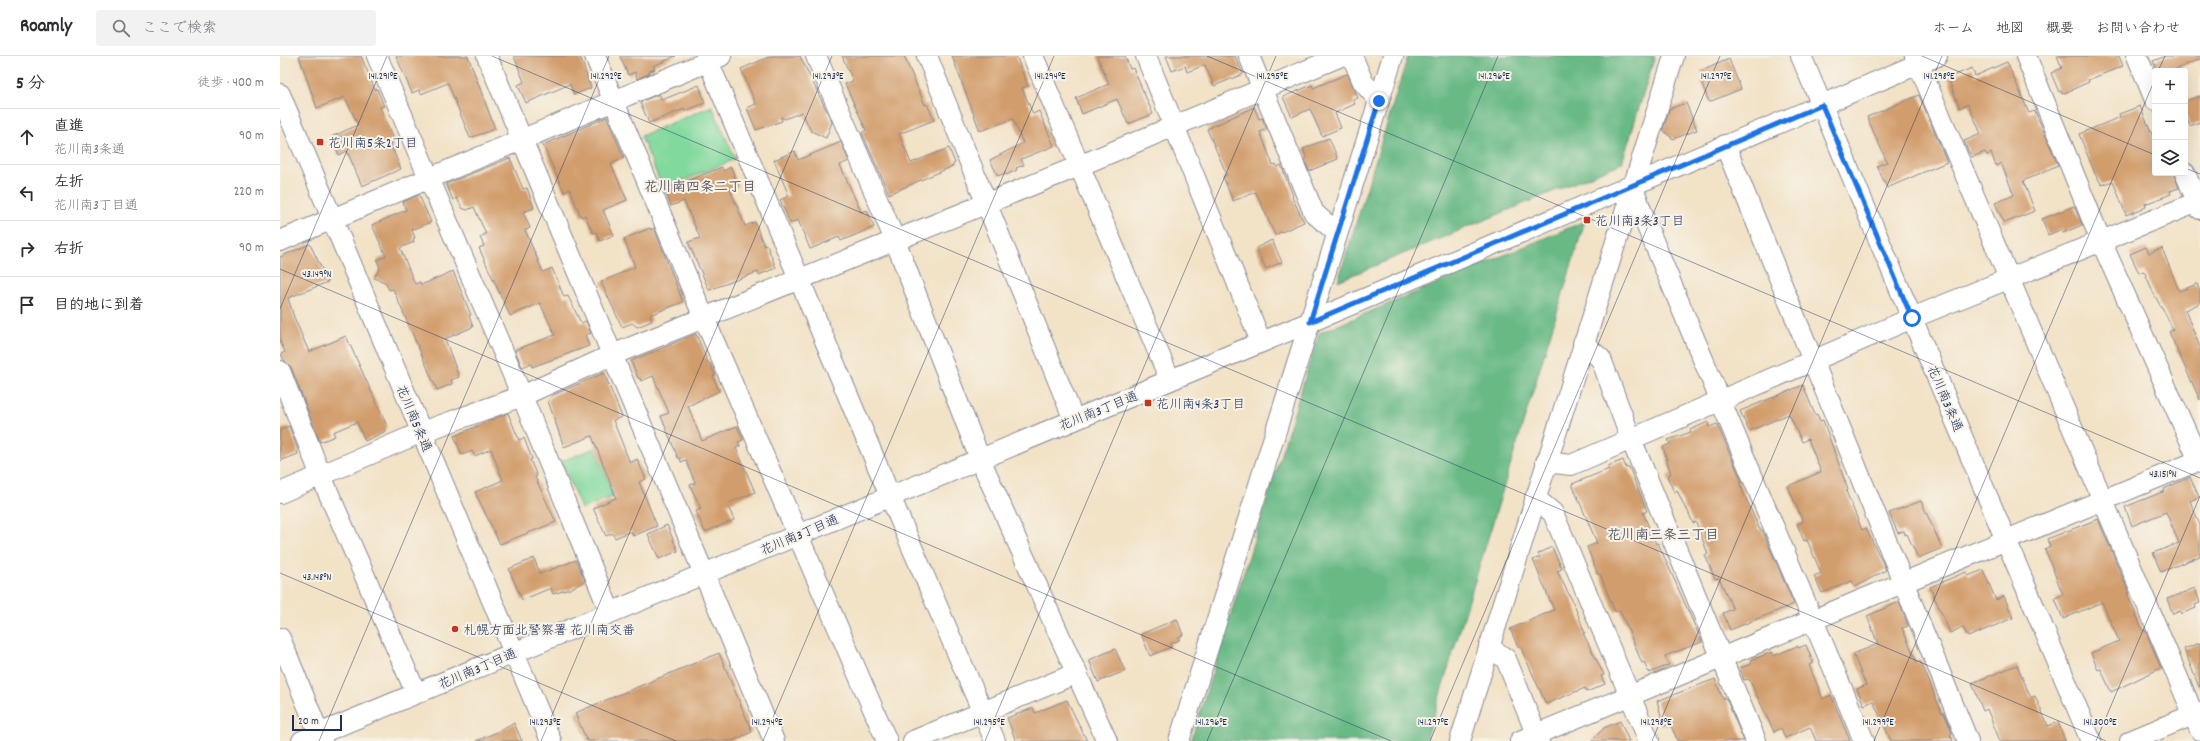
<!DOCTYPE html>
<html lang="ja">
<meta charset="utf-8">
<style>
body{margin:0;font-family:Dekko,"Klee One",sans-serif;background:#f2f2f3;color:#2b2b33}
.controls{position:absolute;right:12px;top:12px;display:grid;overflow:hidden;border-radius:4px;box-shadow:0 4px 16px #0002}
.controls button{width:36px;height:36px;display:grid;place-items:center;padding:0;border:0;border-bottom:1px solid #e1e1e2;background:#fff;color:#2b2b33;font:20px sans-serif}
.scale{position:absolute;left:12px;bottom:10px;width:50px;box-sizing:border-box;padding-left:4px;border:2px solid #1b2f5e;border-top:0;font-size:11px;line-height:14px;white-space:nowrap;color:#1b2f5e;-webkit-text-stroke:3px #f7f3e8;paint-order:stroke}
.stop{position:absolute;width:12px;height:12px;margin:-9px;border:3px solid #1a73e8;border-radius:50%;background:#fff}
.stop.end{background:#1a73e8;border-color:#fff;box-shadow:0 1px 4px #0008}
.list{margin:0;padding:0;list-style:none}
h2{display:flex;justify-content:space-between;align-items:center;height:52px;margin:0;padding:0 16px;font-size:17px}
h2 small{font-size:13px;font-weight:400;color:#7c7c81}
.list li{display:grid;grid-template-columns:26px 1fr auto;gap:12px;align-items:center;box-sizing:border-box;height:56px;padding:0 16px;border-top:1px solid #e1e1e2}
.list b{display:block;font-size:15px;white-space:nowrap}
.list p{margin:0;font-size:13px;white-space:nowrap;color:#7c7c81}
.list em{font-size:13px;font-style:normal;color:#7c7c81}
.icon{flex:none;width:22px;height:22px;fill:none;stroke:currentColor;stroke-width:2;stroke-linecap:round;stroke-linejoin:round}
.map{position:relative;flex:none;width:1920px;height:685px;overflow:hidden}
header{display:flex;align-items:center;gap:24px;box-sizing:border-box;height:56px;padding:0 20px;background:#fff;border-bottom:1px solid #e1e1e2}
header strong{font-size:19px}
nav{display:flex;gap:22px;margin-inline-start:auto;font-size:14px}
.search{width:280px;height:36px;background:#f2f2f3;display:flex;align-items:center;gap:10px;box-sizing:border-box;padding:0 14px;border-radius:4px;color:#7c7c81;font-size:15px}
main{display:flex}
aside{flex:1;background:#fff}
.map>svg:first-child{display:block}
.green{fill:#81d99d;stroke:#4e847e}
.forest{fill:#68b984;stroke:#427471}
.building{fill:#d29d6c}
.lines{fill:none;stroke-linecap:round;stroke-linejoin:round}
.minor-casing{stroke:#868892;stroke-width:22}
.minor{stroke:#fff;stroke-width:20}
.route{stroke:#1a73e8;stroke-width:5}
.ticks{fill:none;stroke:#1b2f5e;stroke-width:1;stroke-opacity:0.45}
.poi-dot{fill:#c8321e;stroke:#f7f3e8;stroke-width:1.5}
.labels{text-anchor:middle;stroke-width:4;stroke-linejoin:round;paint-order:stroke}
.poi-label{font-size:13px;fill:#1b2f5e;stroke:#f7f3e8;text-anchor:start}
.street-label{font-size:13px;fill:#1b2f5e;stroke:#f7f3e8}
.neighbourhood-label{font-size:14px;font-weight:bold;fill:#5b5663;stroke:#f7f3e8}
.ticks-label{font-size:10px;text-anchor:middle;fill:#1b2f5e;stroke:#f7f3e8;stroke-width:4;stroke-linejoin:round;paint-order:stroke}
</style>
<header>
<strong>Roamly</strong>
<div class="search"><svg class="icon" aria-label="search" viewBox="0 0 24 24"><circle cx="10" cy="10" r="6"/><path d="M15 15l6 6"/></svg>ここで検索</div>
<nav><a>ホーム</a><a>地図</a><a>概要</a><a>お問い合わせ</a></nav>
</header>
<main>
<aside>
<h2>5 分<small>徒歩 · 400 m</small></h2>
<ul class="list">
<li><svg class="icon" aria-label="ahead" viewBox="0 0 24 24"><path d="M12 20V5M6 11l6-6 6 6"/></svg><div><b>直進</b><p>花川南3条通</p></div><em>90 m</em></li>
<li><svg class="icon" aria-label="left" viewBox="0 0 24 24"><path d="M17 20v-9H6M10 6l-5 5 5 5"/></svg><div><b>左折</b><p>花川南3丁目通</p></div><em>220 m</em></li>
<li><svg class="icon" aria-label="right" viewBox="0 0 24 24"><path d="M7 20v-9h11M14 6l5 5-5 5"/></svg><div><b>右折</b></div><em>90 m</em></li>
<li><svg class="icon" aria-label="arrive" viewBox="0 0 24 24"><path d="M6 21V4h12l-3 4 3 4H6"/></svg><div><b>目的地に到着</b></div></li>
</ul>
</aside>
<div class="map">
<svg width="1920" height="685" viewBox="0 0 1920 685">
<rect width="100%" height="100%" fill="#f7f3e8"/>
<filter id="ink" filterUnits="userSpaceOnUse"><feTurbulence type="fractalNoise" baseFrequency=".025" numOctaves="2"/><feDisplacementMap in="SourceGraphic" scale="8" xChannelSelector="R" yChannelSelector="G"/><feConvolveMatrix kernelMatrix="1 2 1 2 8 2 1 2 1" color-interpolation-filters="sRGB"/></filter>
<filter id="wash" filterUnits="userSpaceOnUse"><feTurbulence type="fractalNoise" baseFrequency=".012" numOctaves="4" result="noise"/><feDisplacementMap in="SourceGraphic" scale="16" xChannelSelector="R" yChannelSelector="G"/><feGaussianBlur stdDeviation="0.9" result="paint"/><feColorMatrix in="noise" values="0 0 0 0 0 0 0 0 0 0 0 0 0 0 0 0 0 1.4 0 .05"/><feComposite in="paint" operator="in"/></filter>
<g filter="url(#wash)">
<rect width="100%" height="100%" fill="#f2e2c6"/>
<g class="green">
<polygon points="432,50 455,103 383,133 361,80"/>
<polygon points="315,392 334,440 301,453 282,405"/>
</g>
<g class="forest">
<polygon points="1128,0 1375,0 1342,107 1058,225"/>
<polygon points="1305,165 1146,685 911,685 1039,277"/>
</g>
<g id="blocks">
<g class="building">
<polygon points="19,0 81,0 95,34 97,33 104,50 100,51 114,86 110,87 121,113 82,130 67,95 59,99 51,81 78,69 65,41 37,52"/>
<polygon points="116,0 188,0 215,73 190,82 168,27 141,38 139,34 132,37"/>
<polygon points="234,0 300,0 311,32 294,39 290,28 246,47 238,29 244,26"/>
<polygon points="340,0 396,0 373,10 375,13 369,15 370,17 357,23 355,16 348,19"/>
<polygon points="491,0 520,0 552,66 546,82 531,75 522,56 505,63 501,61 502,65 476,74 467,52 476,48 461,13"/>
<polygon points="562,0 624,0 645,49 647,48 654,64 619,78 631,107 669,92 675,107 673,108 673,110 609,138 582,77 586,74 565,28 573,25"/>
<polygon points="672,0 736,0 748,30 742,32 753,58 759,55 774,90 741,103 744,109 736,112 737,114 726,119 725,117 718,120 710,104 743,87 733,63 700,75"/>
<polygon points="817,0 845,0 850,13 853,12 873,58 848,68 837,43 802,58 796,42 829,28"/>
<polygon points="886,0 955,0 963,18 934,30 925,9 907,16 905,10 892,15"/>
<polygon points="1777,0 1839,0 1843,10 1808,24 1809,26 1782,38 1781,35 1779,36 1771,17 1782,12"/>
<polygon points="1886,0 1920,0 1920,3 1892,15 1877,15 1873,5"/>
<polygon points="1449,3 1461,33 1429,46 1421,25 1425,24 1421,15"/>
<polygon points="1727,6 1749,57 1755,55 1778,109 1743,125 1755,155 1724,167 1715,147 1734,139 1721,107 1716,110 1711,97 1707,99 1705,96 1692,101 1690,97 1689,97 1684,85 1701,78 1688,48 1680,52 1668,22 1692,12 1695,20"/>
<polygon points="1067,18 1078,42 1073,44 1075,48 1055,57 1061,72 1042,80 1030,53 1012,61 1003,41 1032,29 1033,32"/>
<polygon points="419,29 425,47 405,55 404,53 369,67 360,46 379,38 382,44"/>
<polygon points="1639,39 1667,106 1607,132 1597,110 1607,106 1587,61"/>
<polygon points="1920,40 1920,66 1910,70 1905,57 1905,45"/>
<polygon points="1406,47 1417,74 1393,83 1383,74 1389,53"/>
<polygon points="1860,50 1875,86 1875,117 1894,117 1899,132 1890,135 1891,138 1865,148 1866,151 1846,159 1833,125 1822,129 1815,118 1799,78 1840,61 1839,58"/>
<polygon points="974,51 979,63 982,62 987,73 980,76 993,109 996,108 997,111 1001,109 1013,140 1012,141 1024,166 995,179 976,136 953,145 943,121 947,119 927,73"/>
<polygon points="327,61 344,102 331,108 347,144 323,154 334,179 320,185 316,176 313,177 305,159 301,161 290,133 284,136 263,89"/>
<polygon points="1049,82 1058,103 1029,115 1024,104 1027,102 1023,93"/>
<polygon points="561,86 569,105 560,109 581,156 587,154 594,171 561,185 559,181 530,193 518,164 510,167 500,144 509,140 494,104 515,95 518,104"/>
<polygon points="230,102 243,133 247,132 254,152 243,156 250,172 245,174 263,216 272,212 284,241 288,240 301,267 306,265 311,277 305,279 309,290 252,311 251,308 242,311 235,294 275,279 260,247 230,260 199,192 204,190 200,181 206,178 194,151 187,154 182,152 177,142 173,144 166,128"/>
<polygon points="442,111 443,115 451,111 458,130 450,133 465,170 475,166 484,190 487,189 496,212 479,219 478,216 429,234 408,186 420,182 404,145 391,150 385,134"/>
<polygon points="139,139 151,166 132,174 135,182 133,183 134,186 120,192 135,228 140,226 141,229 173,215 191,259 189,260 193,271 165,283 179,321 171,324 172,328 157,334 113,233 109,234 105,226 94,222 100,212 97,204 106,200 92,169 126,154 123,146"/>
<polygon points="1794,150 1802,169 1783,177 1782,173 1768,179 1762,163"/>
<polygon points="370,172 371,174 374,172 403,246 370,259 372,265 357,271 352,267 342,271 321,226 355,211 344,183"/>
<polygon points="992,184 1002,206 986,213 976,192"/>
<polygon points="30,188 48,226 8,242 14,261 29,296 66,280 107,370 104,376 85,385 77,366 53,376 55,380 40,386 11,311 4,304 1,298 5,296 0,285 0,201"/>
<polygon points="1866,191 1869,197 1882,192 1899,235 1917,228 1920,235 1920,247 1905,254 1920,291 1920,344 1889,276 1893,274 1882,251 1881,251 1874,238 1864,215 1859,217 1850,198"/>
<polygon points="416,278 428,307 430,307 435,319 433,321 439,335 408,350 422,385 457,370 463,384 458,386 460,390 456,392 475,436 447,448 454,464 425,476 416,455 421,453 410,429 415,427 406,404 401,406 400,402 398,402 381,360 389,357 373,320 361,325 360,322 358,322 351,305"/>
<polygon points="324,317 342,361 333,364 350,407 357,403 366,423 359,426 377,470 353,480 351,475 335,482 332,477 326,480 313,452 336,442 312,380 284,391 268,345 273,339"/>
<polygon points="1523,329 1535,359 1537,358 1540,365 1543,364 1568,434 1566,435 1582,474 1586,472 1606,514 1575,531 1572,525 1542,537 1534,520 1541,517 1527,484 1524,485 1517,468 1523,466 1508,430 1541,416 1528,383 1522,386 1509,358 1469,375 1460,355"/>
<polygon points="228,357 239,384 244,382 252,403 250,404 257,420 255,421 276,466 220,488 195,436 223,424 211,393 195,400 192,395 182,399 174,380"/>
<polygon points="1428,366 1429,371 1437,368 1462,426 1460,427 1462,434 1480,474 1482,474 1514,548 1450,574 1443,557 1453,553 1439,522 1435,523 1425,499 1428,498 1416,466 1413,467 1407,453 1406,454 1397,434 1394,436 1387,420 1391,418 1383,391 1390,388 1388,384 1411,376 1410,374"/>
<polygon points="9,370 18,394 17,394 18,398 0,405 0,374"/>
<polygon points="1343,404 1346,412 1349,411 1367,455 1363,457 1376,488 1378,487 1422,586 1385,600 1389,609 1369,617 1364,606 1362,607 1340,554 1335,556 1320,518 1318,519 1307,491 1317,487 1292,428 1329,413 1328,410"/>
<polygon points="1910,421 1919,441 1910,445 1920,469 1920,500 1881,516 1873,497 1899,487 1886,456 1852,470 1845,451 1885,435 1884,433"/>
<polygon points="1641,445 1662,492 1638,502 1627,478 1625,479 1624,475 1618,477 1609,457"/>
<polygon points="1818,463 1849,537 1847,537 1863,575 1865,574 1881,612 1831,636 1821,613 1818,614 1811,597 1839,585 1822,546 1783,563 1775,542 1783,539 1765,493 1770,490 1767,483"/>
<polygon points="387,469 398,495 379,503 368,478"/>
<polygon points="1272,491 1282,513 1277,515 1293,546 1305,577 1303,577 1324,619 1321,620 1325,628 1307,636 1305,632 1266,648 1240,590 1238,591 1230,573 1274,554 1253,504 1260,501 1258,498"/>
<polygon points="254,502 260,518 296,504 305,525 290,533 273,538 271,532 242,544 229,513"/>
<polygon points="1703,514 1716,544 1724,540 1733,562 1688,581 1683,571 1670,577 1650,531 1686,516 1688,520"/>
<polygon points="1915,532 1920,547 1915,549 1916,552 1901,558 1900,555 1893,558 1887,543"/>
<polygon points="1619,546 1628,570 1622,572 1637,607 1640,605 1642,608 1662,657 1664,657 1672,677 1670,678 1673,685 1611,685 1593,645 1584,649 1577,633 1586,629 1573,598 1598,588 1587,560"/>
<polygon points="897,563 903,579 899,581 899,584 890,588 891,591 870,600 861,578"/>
<polygon points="1920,587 1920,631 1919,631 1904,593"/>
<polygon points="1526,589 1533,607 1529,609 1543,643 1551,639 1570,685 1536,685 1530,671 1505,682 1501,672 1494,676 1469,623 1464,624 1460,612 1472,608 1471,604 1492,596 1494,600 1517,590 1518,592"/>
<polygon points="835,593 845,615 818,626 809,604"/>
<polygon points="439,597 472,676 452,685 307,685 295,657"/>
<polygon points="1737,609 1751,642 1755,640 1768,670 1778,666 1785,685 1720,685 1707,653 1703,655 1692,627"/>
<polygon points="1435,623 1443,643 1446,642 1464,685 1398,685 1390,668 1384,670 1377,645"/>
<polygon points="787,644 807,685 736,685 727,662 753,652 755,657"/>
<polygon points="1340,665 1349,685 1311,685 1324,672"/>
<polygon points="234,667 242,685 196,685 222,674"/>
</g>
</g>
</g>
<g filter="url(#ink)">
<use href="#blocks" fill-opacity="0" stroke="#868892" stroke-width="1"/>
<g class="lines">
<defs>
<g id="minor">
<polyline points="97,0 242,340 330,556"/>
<polyline points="207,0 494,685"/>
<polyline points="315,0 424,262 607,685"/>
<polyline points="426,0 610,440 715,685"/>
<polyline points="536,0 615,184 700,403 827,685"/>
<polyline points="647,0 794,364"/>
<polyline points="753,0 890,324"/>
<polyline points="866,0 981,286"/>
<polyline points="969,0 1034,157 1057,177"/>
<polyline points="1072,0 1083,26 1099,45"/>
<polyline points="1521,0 1811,685"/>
<polyline points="1635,0 1920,674"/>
<polyline points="1746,0 1821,185 1920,407"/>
<polyline points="1857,0 1875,44"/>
<polyline points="0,38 271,685"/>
<polyline points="1445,89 1688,685"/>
<polyline points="1905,117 1920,153"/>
<polyline points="1352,128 1366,168 1584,685"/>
<polyline points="0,185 441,0"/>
<polyline points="1303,287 1321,303 1351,383 1476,685"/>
<polyline points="0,315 41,420 136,637"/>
<polyline points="1266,406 1291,409 1632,262 1920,145"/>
<polyline points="0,437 142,376 242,340 332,299 799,110 1061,0"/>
<polyline points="1255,442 1273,457 1369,685"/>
<polyline points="0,582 42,685"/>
<polyline points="1209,591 1226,603 1259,685"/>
<polyline points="22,685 1030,266 1657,0"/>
<polyline points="633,685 797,617"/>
<polyline points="899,685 1113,0"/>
<polyline points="1180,685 1394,0"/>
<polyline points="1240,685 1920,404"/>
<polyline points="1850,685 1920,656"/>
</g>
</defs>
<use href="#minor" class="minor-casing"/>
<use href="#minor" class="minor"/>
</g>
</g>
<g class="lines" filter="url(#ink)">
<polyline class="route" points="1099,45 1030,266 1542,49 1632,262"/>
</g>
<path class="ticks" d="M212 0 1826 685M927 0 1920 422M1642 0 1875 99M1878 15 1885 0M1905 112 1920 118M0 213 1111 685M0 253 107 0M0 517 396 685M39 685 329 0M261 685 552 0M483 685 774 0M705 685 996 0M927 685 1218 0M1150 685 1440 0M1372 685 1662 0M1594 685 1875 23M1816 685 1920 440"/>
<g class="poi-dot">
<rect x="36" y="82" width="8" height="8" rx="2"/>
<rect x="1303" y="160" width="8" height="8" rx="2"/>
<rect x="864" y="343" width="8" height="8" rx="2"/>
<circle cx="175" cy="573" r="4"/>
</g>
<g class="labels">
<g class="poi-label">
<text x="48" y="91">花川南5条2丁目</text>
<text x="1315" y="169">花川南3条3丁目</text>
<text x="876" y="352">花川南4条3丁目</text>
<text x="183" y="578">札幌方面北警察署 花川南交番</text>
</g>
<g class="street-label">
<text transform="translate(1666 342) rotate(67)" y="5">花川南3条通</text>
<text transform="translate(818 354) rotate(-22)" y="5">花川南3丁目通</text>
<text transform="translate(135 362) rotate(67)" y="5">花川南5条通</text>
<text transform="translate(519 478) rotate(-23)" y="5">花川南3丁目通</text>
<text transform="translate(197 612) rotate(-23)" y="5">花川南3丁目通</text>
</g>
<g class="neighbourhood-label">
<text x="420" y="135">花川南四条二丁目</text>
<text x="1383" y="483">花川南三条三丁目</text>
</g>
</g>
<g class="ticks-label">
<text x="103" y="23">141.291°E</text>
<text x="326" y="23">141.292°E</text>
<text x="548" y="23">141.293°E</text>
<text x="770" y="23">141.294°E</text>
<text x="992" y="23">141.295°E</text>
<text x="1214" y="23">141.296°E</text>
<text x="1436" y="23">141.297°E</text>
<text x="1659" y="23">141.298°E</text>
<text x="37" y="221">43.149°N</text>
<text x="1883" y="421">43.151°N</text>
<text x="37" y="524">43.148°N</text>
<text x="265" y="669">141.293°E</text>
<text x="487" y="669">141.294°E</text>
<text x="709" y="669">141.295°E</text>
<text x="931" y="669">141.296°E</text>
<text x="1153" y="669">141.297°E</text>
<text x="1376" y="669">141.298°E</text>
<text x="1598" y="669">141.299°E</text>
<text x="1820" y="669">141.300°E</text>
</g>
</svg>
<div class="controls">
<button>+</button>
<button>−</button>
<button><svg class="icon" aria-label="layers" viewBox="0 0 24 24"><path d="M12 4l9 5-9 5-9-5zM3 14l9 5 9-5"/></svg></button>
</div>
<div class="scale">20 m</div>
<div class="stop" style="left:1632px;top:262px"></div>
<div class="stop end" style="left:1099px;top:45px"></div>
</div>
</main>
